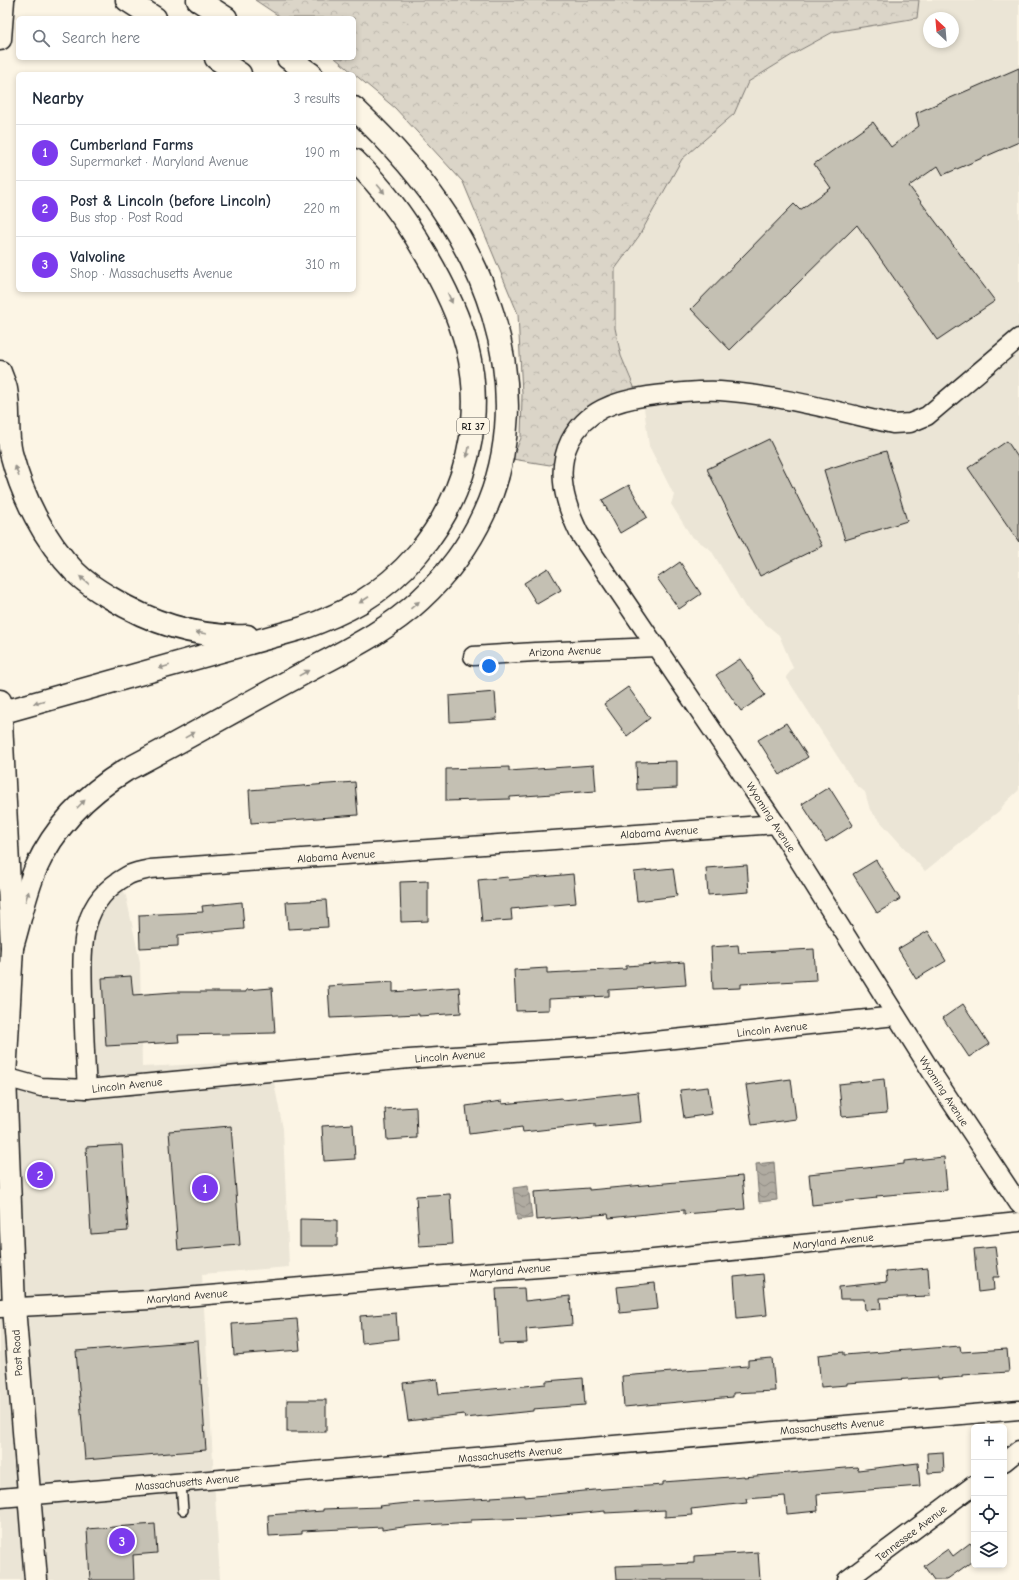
<!DOCTYPE html>
<meta charset="utf-8">
<style>
body{margin:0;font-family:"Comic Neue",sans-serif;background:#f6f6f7;color:#1f2937}
.controls{position:absolute;right:12px;bottom:12px;display:grid;overflow:hidden;border-radius:6px;box-shadow:0 2px 6px #0003}
.controls button{width:36px;height:36px;display:grid;place-items:center;padding:0;border:0;border-bottom:1px solid #e0e1e3;background:#fff;color:#1f2937;font:20px sans-serif}
.compass{position:absolute;left:923px;top:12px;width:36px;height:36px;border-radius:50%;background:#fff;box-shadow:0 2px 6px #0003;rotate:334deg}
.you{position:absolute;left:489px;top:666px;width:14px;height:14px;margin:-10px;border:3px solid #fff;border-radius:50%;background:#1a73e8;box-shadow:0 0 0 6px #1a73e833}
.badge{display:grid;place-items:center;width:26px;height:26px;border-radius:50%;background:#7c3aed;color:#fff;font-size:13px;font-weight:700}
.pin{position:absolute;translate:-50% -50%;border:2px solid #fff;box-shadow:0 1px 4px #0006}
.list{margin:0;padding:0;list-style:none}
h2{display:flex;justify-content:space-between;align-items:center;height:52px;margin:0;padding:0 16px;font-size:17px}
h2 small{font-size:13px;font-weight:400;color:#747a83}
.list li{display:grid;grid-template-columns:26px 1fr auto;gap:12px;align-items:center;box-sizing:border-box;height:56px;padding:0 16px;border-top:1px solid #e0e1e3}
.list b{display:block;font-size:15px;white-space:nowrap}
.list p{margin:0;font-size:13px;white-space:nowrap;color:#747a83}
.list em{font-size:13px;font-style:normal;color:#747a83}
.icon{flex:none;width:22px;height:22px;fill:none;stroke:currentColor;stroke-width:2;stroke-linecap:round;stroke-linejoin:round}
.map{position:relative;flex:none;width:1019px;height:1580px;overflow:hidden}
.search{position:absolute;background:#fff;box-shadow:0 2px 6px #0003;left:16px;top:16px;width:340px;height:44px;display:flex;align-items:center;gap:10px;box-sizing:border-box;padding:0 14px;border-radius:6px;color:#747a83;font-size:15px}
.panel{position:absolute;background:#fff;box-shadow:0 2px 6px #0003;left:16px;top:72px;width:340px;height:220px;border-radius:6px}
.map>svg:first-child{display:block}
.built{fill:#ebe5d6;fill-rule:evenodd}
.forest{fill:url(#forest-crowns);stroke:#7c7872}
.water{fill:url(#water-waves);stroke:#75726c}
.building{fill:#c4c0b3;stroke:#1c1c1c}
.lines{fill:none;stroke-linecap:round;stroke-linejoin:round}
.lane-casing{stroke:#1c1c1c;stroke-width:12}
.street-casing{stroke:#1c1c1c;stroke-width:21}
.primary-casing{stroke:#1c1c1c;stroke-width:25}
.highway-casing{stroke:#1c1c1c;stroke-width:25}
.lane{stroke:#fcf5e5;stroke-width:9}
.street{stroke:#fcf5e5;stroke-width:18}
.primary{stroke:#fcf5e5;stroke-width:22}
.highway{stroke:#fcf5e5;stroke-width:22}
.oneway{fill:#97938b}
.labels{text-anchor:middle;stroke-width:3;stroke-linejoin:round;paint-order:stroke}
.shield{fill:#fcf5e5;stroke:#5f5d58;stroke-width:1}
.shield-label{font-size:10px;font-weight:bold;fill:#1c1c1c}
.street-label{font-size:11px;fill:#1c1c1c;stroke:#fcf5e5}
</style>
<div class="map">
<svg width="1019" height="1580" viewBox="0 0 1019 1580">
<defs>
<pattern id="forest-crowns" width="20" height="18" patternUnits="userSpaceOnUse"><rect width="20" height="18" fill="#dbd5c8"/><path d="M2 6a3 3 0 1 1 6 0M12 15a3 3 0 1 1 6 0" fill="none" stroke="#bbb6ab"/></pattern>
<pattern id="water-waves" width="16" height="10" patternUnits="userSpaceOnUse"><rect width="16" height="10" fill="#b0aba1"/><path d="M0 5q4-4 8 0t8 0" fill="none" stroke="#8e8a82"/></pattern>
</defs>
<rect width="100%" height="100%" fill="#fcf5e5"/>
<filter id="ink" filterUnits="userSpaceOnUse"><feTurbulence type="fractalNoise" baseFrequency=".025" numOctaves="2"/><feDisplacementMap in="SourceGraphic" scale="8" xChannelSelector="R" yChannelSelector="G"/><feConvolveMatrix kernelMatrix="1 2 1 2 8 2 1 2 1" color-interpolation-filters="sRGB"/></filter>
<g filter="url(#ink)">
<g class="built">
<path d="M919 0H1019V790L1005 803 999 811 925 871 870 810 865 792 856 785 786 677 793 668 779 635 745 607 711 550 691 536 671 504 674 495 649 446 644 408 621 356 615 328V269L639 236 682 159 734 114 748 82 800 50 833 32 916 18ZM929 18H953V42H929Z"/>
<polygon points="121,885 126,896 140,962 142,1067 280,1060 281,1065 272,1072 283,1129 289,1267 202,1274 220,1580 0,1580 0,1087 92,1084 83,936"/>
</g>
<polygon class="forest" points="255,0 919,0 917,18 833,32 800,50 748,82 734,114 682,159 639,236 615,269 615,328 621,356 640,401 594,419 574,448 550,465 512,459 521,438 522,394 518,314 463,182 395,108 335,58 354,58 354,18 282,18"/>
<g class="water">
<polygon points="774,1162 777,1200 759,1202 756,1164"/>
<polygon points="528,1186 532,1218 517,1220 513,1188"/>
</g>
<g class="building">
<polygon points="1019,68 1019,142 943,175 938,166 909,186 995,301 937,340 857,225 730,350 691,309 794,204 800,210 831,188 814,164 873,122 891,147 919,126 916,113"/>
<polygon points="769,439 822,546 760,576 707,469"/>
<polygon points="1007,441 1019,459 1019,542 968,468"/>
<polygon points="886,451 907,521 845,540 824,470"/>
<polygon points="629,485 647,517 620,533 602,500"/>
<polygon points="680,562 701,594 679,609 657,578"/>
<polygon points="548,568 561,590 537,604 524,583"/>
<polygon points="740,659 765,695 741,711 716,675"/>
<polygon points="628,687 650,718 627,736 604,704"/>
<polygon points="495,692 497,719 450,722 449,696"/>
<polygon points="786,723 808,757 780,775 758,740"/>
<polygon points="677,761 677,788 637,790 636,762"/>
<polygon points="594,765 596,791 510,797 510,799 446,801 446,769 509,767 509,771"/>
<polygon points="355,782 358,815 251,823 249,790"/>
<polygon points="829,787 853,825 826,842 802,804"/>
<polygon points="876,860 900,899 877,913 853,874"/>
<polygon points="747,865 749,892 708,895 706,868"/>
<polygon points="673,868 677,896 637,901 634,872"/>
<polygon points="573,874 576,903 511,909 512,920 482,922 478,880 508,877 509,880"/>
<polygon points="428,881 428,921 401,922 400,882"/>
<polygon points="326,900 328,927 288,929 286,902"/>
<polygon points="242,902 244,929 178,935 178,946 140,948 139,915 203,912 202,906"/>
<polygon points="928,931 946,961 916,979 898,949"/>
<polygon points="738,945 739,953 814,949 816,980 741,984 741,988 713,989 711,947"/>
<polygon points="684,962 686,985 609,990 609,996 549,999 549,1010 516,1011 514,970 547,968 547,973 626,969 626,966"/>
<polygon points="131,976 133,995 174,992 246,992 246,990 272,988 275,1033 178,1035 179,1042 106,1046 102,978"/>
<polygon points="393,982 393,992 459,987 461,1013 419,1016 419,1014 330,1018 328,986"/>
<polygon points="963,1004 989,1044 969,1057 943,1018"/>
<polygon points="791,1079 796,1119 752,1125 746,1085"/>
<polygon points="884,1079 887,1113 842,1117 839,1084"/>
<polygon points="708,1087 712,1114 684,1118 680,1090"/>
<polygon points="638,1092 641,1122 595,1127 595,1124 523,1132 522,1127 469,1134 466,1106 502,1101 502,1104 562,1098 563,1100"/>
<polygon points="416,1107 417,1138 387,1140 385,1109"/>
<polygon points="353,1124 355,1159 324,1161 322,1126"/>
<polygon points="231,1126 240,1245 178,1250 169,1131"/>
<polygon points="122,1145 128,1231 91,1234 86,1147"/>
<polygon points="944,1157 947,1190 876,1196 877,1198 812,1205 809,1174 904,1164 904,1161"/>
<polygon points="742,1176 745,1209 684,1214 684,1210 609,1218 608,1214 536,1220 534,1192 589,1188 589,1190"/>
<polygon points="450,1194 453,1244 419,1246 416,1196"/>
<polygon points="300,1219 337,1220 337,1246 300,1246"/>
<polygon points="995,1247 999,1277 993,1277 994,1290 978,1292 974,1249"/>
<polygon points="928,1268 930,1296 880,1298 881,1309 865,1310 864,1299 840,1299 839,1287 887,1282 886,1272"/>
<polygon points="763,1274 767,1315 737,1318 734,1277"/>
<polygon points="655,1283 658,1309 620,1313 617,1287"/>
<polygon points="524,1288 525,1301 570,1296 572,1325 526,1329 527,1343 499,1344 496,1289"/>
<polygon points="396,1313 398,1339 362,1343 360,1316"/>
<polygon points="297,1319 300,1350 234,1355 232,1324"/>
<polygon points="198,1341 206,1450 85,1460 76,1351"/>
<polygon points="960,1346 961,1352 1007,1349 1009,1372 962,1375 962,1377 938,1379 938,1377 847,1383 847,1385 821,1387 818,1355 844,1352 844,1355"/>
<polygon points="772,1358 775,1391 733,1393 733,1397 624,1407 622,1376 748,1366 748,1360"/>
<polygon points="583,1378 585,1405 533,1409 533,1411 465,1418 464,1414 408,1421 403,1383 437,1379 439,1394 546,1384 546,1381"/>
<rect x="287" y="1400" width="39" height="32"/>
<polygon points="943,1452 944,1472 928,1473 927,1453"/>
<polygon points="918,1463 920,1486 817,1494 818,1511 787,1514 785,1496 746,1499 747,1503 691,1509 692,1515 665,1517 665,1510 605,1513 605,1511 532,1518 471,1520 471,1522 410,1526 382,1530 382,1527 302,1531 302,1534 269,1536 268,1515 323,1511 323,1509 380,1507 379,1506 408,1503 491,1498 491,1497 525,1495 525,1497 604,1489 663,1485 663,1482 744,1476 744,1477 857,1467 858,1470"/>
<polygon points="155,1524 157,1553 133,1555 134,1580 90,1580 87,1529"/>
<polygon points="970,1543 974,1548 974,1560 946,1580 934,1580 924,1566 948,1549 953,1556"/>
<polygon points="758,1552 760,1580 617,1580 616,1566 694,1563 694,1556"/>
</g>
<g class="lines">
<defs>
<polyline id="lane" points="181,1483 183,1510"/>
<g id="street">
<path d="M1019 338 927 416 910 423 893 424C836 411 779 395 720 391 697 390 671 393 648 396 615 401 586 410 570 441 555 471 565 504 579 533L776 824 936 1079 1019 1204"/>
<polyline points="473,656 535,652 657,647"/>
<polyline points="5,1077 41,1087 87,1089 409,1059 616,1045 896,1016"/>
<path d="M87 1089C85 1059 84 1029 83 1000 82 950 77 903 127 876 133 872 143 871 150 869L776 824"/>
<polyline points="0,1308 150,1300 418,1277 634,1261 1019,1222"/>
<polyline points="1004,1462 1019,1450"/>
<polyline points="0,1498 1019,1410"/>
<polyline points="847,1580 974,1485"/>
</g>
<g id="primary">
<polyline points="0,39 3,0"/>
<polyline points="0,701 12,947 5,1077 14,1307 36,1580"/>
</g>
<g id="highway">
<polyline points="127,0 155,18"/>
<polyline points="198,0 226,18"/>
<polyline points="216,58 240,74"/>
<polyline points="288,58 311,74"/>
<path d="M0 372C2 378 5 384 6 389 10 410 6 432 11 453 22 496 44 540 75 572 85 582 97 590 109 597 151 623 198 638 247 636"/>
<path d="M0 713 303 628C323 621 342 613 361 602 447 550 492 445 467 347 458 312 442 281 424 251 405 218 382 187 354 160"/>
<path d="M12 947C20 921 25 893 36 868 55 826 87 794 126 770 182 741 237 709 293 679 336 655 384 634 420 600 535 494 527 343 448 218 422 177 389 141 354 108"/>
</g>
</defs>
<use href="#lane" class="lane-casing"/>
<use href="#street" class="street-casing"/>
<use href="#primary" class="primary-casing"/>
<use href="#highway" class="highway-casing"/>
<use href="#lane" class="lane"/>
<use href="#street" class="street"/>
<use href="#primary" class="primary"/>
<use href="#highway" class="highway"/>
</g>
<defs><path id="oneway-solid" d="M-6-.8H1V-3.2L6.5 0L1 3.2V.8H-6Z"/></defs>
<g class="oneway">
<use href="#oneway-solid" transform="translate(381 189) rotate(50)"/>
<use href="#oneway-solid" transform="translate(450 298) rotate(66)"/>
<use href="#oneway-solid" transform="translate(468 452) rotate(102)"/>
<use href="#oneway-solid" transform="translate(17 471) rotate(-109)"/>
<use href="#oneway-solid" transform="translate(84 580) rotate(-140)"/>
<use href="#oneway-solid" transform="translate(364 600) rotate(147)"/>
<use href="#oneway-solid" transform="translate(415 605) rotate(-40)"/>
<use href="#oneway-solid" transform="translate(201 633) rotate(-170)"/>
<use href="#oneway-solid" transform="translate(164 667) rotate(164)"/>
<use href="#oneway-solid" transform="translate(304 673) rotate(-29)"/>
<use href="#oneway-solid" transform="translate(39 702) rotate(164)"/>
<use href="#oneway-solid" transform="translate(190 735) rotate(-29)"/>
<use href="#oneway-solid" transform="translate(81 804) rotate(-45)"/>
<use href="#oneway-solid" transform="translate(27 896) rotate(-74)"/>
</g>
</g>
<g class="labels">
<rect class="shield" x="457" y="418" width="32" height="16" rx="3"/>
<g class="shield-label">
<text x="473" y="430">RI 37</text>
</g>
<g class="street-label">
<text transform="translate(565 651) rotate(-2)" y="4">Arizona Avenue</text>
<text transform="translate(771 817) rotate(57)" y="4">Wyoming Avenue</text>
<text transform="translate(659 832) rotate(-4)" y="4">Alabama Avenue</text>
<text transform="translate(336 856) rotate(-4)" y="4">Alabama Avenue</text>
<text transform="translate(772 1029) rotate(-6)" y="4">Lincoln Avenue</text>
<text transform="translate(450 1056) rotate(-4)" y="4">Lincoln Avenue</text>
<text transform="translate(127 1085) rotate(-6)" y="4">Lincoln Avenue</text>
<text transform="translate(944 1091) rotate(57)" y="4">Wyoming Avenue</text>
<text transform="translate(833 1241) rotate(-6)" y="4">Maryland Avenue</text>
<text transform="translate(510 1270) rotate(-4)" y="4">Maryland Avenue</text>
<text transform="translate(187 1296) rotate(-5)" y="4">Maryland Avenue</text>
<text transform="translate(17 1353) rotate(-94)" y="4">Post Road</text>
<text transform="translate(832 1426) rotate(-5)" y="4">Massachusetts Avenue</text>
<text transform="translate(510 1454) rotate(-5)" y="4">Massachusetts Avenue</text>
<text transform="translate(187 1482) rotate(-5)" y="4">Massachusetts Avenue</text>
<text transform="translate(911 1533) rotate(-37)" y="4">Tennessee Avenue</text>
</g>
</g>
</svg>
<div class="controls">
<button>+</button>
<button>−</button>
<button><svg class="icon" aria-label="locate" viewBox="0 0 24 24"><circle cx="12" cy="12" r="6"/><path d="M12 2v4M12 18v4M2 12h4M18 12h4"/></svg></button>
<button><svg class="icon" aria-label="layers" viewBox="0 0 24 24"><path d="M12 4l9 5-9 5-9-5zM3 14l9 5 9-5"/></svg></button>
</div>
<svg class="compass" viewBox="-18 -18 36 36"><path d="M0-13l5 13h-10z" fill="#e53935"/><path d="M0 13l5-13h-10z" fill="#747a83"/></svg>
<div class="you"></div>
<div class="pin badge" style="left:205px;top:1188px">1</div>
<div class="pin badge" style="left:40px;top:1175px">2</div>
<div class="pin badge" style="left:122px;top:1541px">3</div>
<div class="search"><svg class="icon" aria-label="search" viewBox="0 0 24 24"><circle cx="10" cy="10" r="6"/><path d="M15 15l6 6"/></svg>Search here</div>
<section class="panel">
<h2>Nearby<small>3 results</small></h2>
<ul class="list">
<li><span class="badge">1</span><div><b>Cumberland Farms</b><p>Supermarket · Maryland Avenue</p></div><em>190 m</em></li>
<li><span class="badge">2</span><div><b>Post &amp; Lincoln (before Lincoln)</b><p>Bus stop · Post Road</p></div><em>220 m</em></li>
<li><span class="badge">3</span><div><b>Valvoline</b><p>Shop · Massachusetts Avenue</p></div><em>310 m</em></li>
</ul>
</section>
</div>
